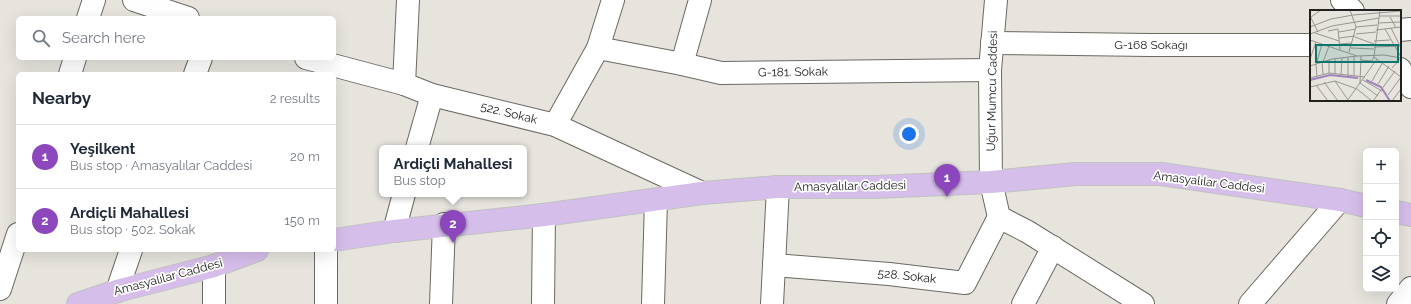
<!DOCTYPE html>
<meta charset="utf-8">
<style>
body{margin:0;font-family:Raleway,sans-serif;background:#f6f6f7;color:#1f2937}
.controls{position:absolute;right:12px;bottom:12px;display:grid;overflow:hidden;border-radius:6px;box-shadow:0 4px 16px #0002}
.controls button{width:36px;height:36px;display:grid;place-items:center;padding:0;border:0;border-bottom:1px solid #e0e1e3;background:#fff;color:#1f2937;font:20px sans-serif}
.you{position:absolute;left:909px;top:134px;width:14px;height:14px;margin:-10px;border:3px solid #fff;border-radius:50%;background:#1a73e8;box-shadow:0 0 0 6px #1a73e833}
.badge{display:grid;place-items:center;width:26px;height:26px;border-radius:50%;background:#8b47bb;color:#fff;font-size:13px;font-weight:700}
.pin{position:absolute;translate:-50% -33px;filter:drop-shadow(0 1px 2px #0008)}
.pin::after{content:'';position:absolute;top:21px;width:14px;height:12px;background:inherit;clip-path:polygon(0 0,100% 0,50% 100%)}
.popup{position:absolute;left:379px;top:145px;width:148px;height:52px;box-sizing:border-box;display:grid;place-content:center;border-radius:6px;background:#fff;filter:drop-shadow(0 1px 3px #0005);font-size:13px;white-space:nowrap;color:#747a83}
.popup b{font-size:15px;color:#1f2937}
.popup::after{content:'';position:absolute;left:50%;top:100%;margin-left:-8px;border:8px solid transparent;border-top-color:#fff}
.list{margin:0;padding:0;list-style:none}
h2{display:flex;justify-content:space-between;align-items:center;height:52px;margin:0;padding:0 16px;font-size:17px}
h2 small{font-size:13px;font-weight:400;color:#747a83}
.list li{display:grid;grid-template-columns:26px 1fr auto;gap:12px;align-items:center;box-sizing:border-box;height:64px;padding:0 16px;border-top:1px solid #e0e1e3}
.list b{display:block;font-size:15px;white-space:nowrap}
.list p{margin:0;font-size:13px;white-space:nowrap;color:#747a83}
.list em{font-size:13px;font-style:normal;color:#747a83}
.icon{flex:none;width:22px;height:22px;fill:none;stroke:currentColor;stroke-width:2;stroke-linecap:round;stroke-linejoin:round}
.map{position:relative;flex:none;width:1411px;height:304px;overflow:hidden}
.search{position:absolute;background:#fff;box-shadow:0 4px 16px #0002;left:16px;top:16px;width:320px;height:44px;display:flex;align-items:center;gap:10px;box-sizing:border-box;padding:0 14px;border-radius:6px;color:#747a83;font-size:15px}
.panel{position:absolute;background:#fff;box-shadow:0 4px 16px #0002;left:16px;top:72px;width:320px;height:180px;border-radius:6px}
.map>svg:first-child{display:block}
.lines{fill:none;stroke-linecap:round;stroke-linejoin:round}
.minor-casing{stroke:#6a6962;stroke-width:24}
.major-casing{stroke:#c1c1c0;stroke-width:24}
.minor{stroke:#fff;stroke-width:22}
.major{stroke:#d6beeb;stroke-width:22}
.labels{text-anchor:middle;stroke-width:3.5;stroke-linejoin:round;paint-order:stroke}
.street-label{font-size:12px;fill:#22211f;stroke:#fff}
.inset-river{fill:none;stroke:#a183bc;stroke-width:2}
.inset-road{fill:none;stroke:#989691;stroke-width:1}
.view{fill:#0f766e;fill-opacity:0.15;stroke:#0f766e;stroke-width:2}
.inset-edge{fill:none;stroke:#22211f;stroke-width:2}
</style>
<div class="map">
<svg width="1411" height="304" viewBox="0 0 1411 304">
<rect width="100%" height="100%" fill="#e6e4dd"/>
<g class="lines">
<defs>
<g id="minor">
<polyline points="134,0 188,18"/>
<polyline points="996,0 990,70 991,182 999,217 1028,232 1143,304"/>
<polyline points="1342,0 1353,11"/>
<polyline points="88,18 94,0"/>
<polyline points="1400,30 1411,29"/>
<polyline points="992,43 1150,45 1311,45"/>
<polyline points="598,48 682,64 721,73 990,70"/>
<polyline points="306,58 404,84 432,95 555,125 702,193"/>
<polyline points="682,64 700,0"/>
<polyline points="1400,69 1411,87"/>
<polyline points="70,74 75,58"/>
<polyline points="195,74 201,58"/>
<polyline points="404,84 408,0"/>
<polyline points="555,125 598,48 613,0"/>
<polyline points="417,148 432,95"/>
<polyline points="394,231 404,194"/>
<polyline points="774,265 889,274 965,283 999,217"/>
<polyline points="214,266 214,304"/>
<polyline points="0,289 18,234"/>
<polyline points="117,291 131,250"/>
<polyline points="326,304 326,250"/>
<polyline points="441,304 444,224"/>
<polyline points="543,304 544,215"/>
<polyline points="653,304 656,200"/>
<polyline points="772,304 778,187"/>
<polyline points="1023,304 1053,247"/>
<polyline points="1250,304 1340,200"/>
<polyline points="1398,304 1411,288"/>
</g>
<g id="major">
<polyline points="1396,212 1411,215"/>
<polyline points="334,240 394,231 544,215 702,193 778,187 875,187 991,182 1076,174 1161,174 1340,200 1366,206"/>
<polyline points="78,304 117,291 214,266 257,250"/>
</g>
</defs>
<use href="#minor" class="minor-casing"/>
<use href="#major" class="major-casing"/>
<use href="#minor" class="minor"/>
<use href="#major" class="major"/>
</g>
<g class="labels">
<g class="street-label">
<text x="1151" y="49">G-168 Sokağı</text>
<text transform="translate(793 72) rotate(-1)" y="4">G-181. Sokak</text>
<text transform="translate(992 91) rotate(-89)" y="4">Uğur Mumcu Caddesi</text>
<text transform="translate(509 113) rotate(14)" y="4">522. Sokak</text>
<text transform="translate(1209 182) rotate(7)" y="4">Amasyalılar Caddesi</text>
<text transform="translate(850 186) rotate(-1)" y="4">Amasyalılar Caddesi</text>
<text transform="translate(907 276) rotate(6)" y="4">528. Sokak</text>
<text transform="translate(168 277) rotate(-15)" y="4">Amasyalılar Caddesi</text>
</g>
</g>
<g transform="translate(1310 10)">
<rect width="91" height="91" fill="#e6e4dd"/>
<path class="inset-river" d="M0 70 20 65 48 68M56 70 71 77 80 91"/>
<path class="inset-road" d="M70 0 64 47 91 67M0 6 8 22M69 6H91M1 7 11 0M80 7 86 18M68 13 91 12M0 17 21 9 43 5 91 1M46 17 67 15M81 18 90 36M75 19 91 47M66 20 91 17M18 21 28 19 30 40M29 22 46 19M5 23 29 31M0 24 22 16 69 8M46 24 66 22M45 27 64 34M29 28 45 26M0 30 47 46M64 31 80 30M30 34 42 33M64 37 91 36M41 38 64 39M39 42 46 17 40 0M51 46 50 73 68 86M0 49 6 32M19 50V63M51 50 62 51 64 47M12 52 13 64M13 52 19 36M0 56 22 49 47 46 74 45 91 48M82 58 91 48M25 64V49M31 65 32 48M38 66V47M44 66V46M7 67 6 55 12 34M0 68 19 63 55 67M53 70 72 81M25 71 38 90M62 71 73 52M14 72 28 91M68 74 79 56M6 75 18 91M0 77 25 71 47 79 62 91M78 85 91 67M37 91 67 49M63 91 85 61M82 91 91 79"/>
<path class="view" d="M6 35H88V52H6Z"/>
<rect width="91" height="91" class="inset-edge"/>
</g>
</svg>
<div class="controls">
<button>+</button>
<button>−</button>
<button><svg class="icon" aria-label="locate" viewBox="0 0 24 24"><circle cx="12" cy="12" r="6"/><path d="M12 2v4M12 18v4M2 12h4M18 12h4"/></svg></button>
<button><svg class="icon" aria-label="layers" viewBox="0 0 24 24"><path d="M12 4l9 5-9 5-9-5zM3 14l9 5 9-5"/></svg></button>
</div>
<div class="you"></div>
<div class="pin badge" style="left:947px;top:197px">1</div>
<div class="pin badge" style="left:453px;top:243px">2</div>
<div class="popup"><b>Ardiçli Mahallesi</b>Bus stop</div>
<div class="search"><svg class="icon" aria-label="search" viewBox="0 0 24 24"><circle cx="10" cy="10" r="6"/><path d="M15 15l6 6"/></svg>Search here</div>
<section class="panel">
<h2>Nearby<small>2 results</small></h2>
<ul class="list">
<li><span class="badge">1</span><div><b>Yeşilkent</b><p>Bus stop · Amasyalılar Caddesi</p></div><em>20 m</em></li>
<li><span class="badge">2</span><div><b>Ardiçli Mahallesi</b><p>Bus stop · 502. Sokak</p></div><em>150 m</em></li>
</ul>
</section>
</div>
